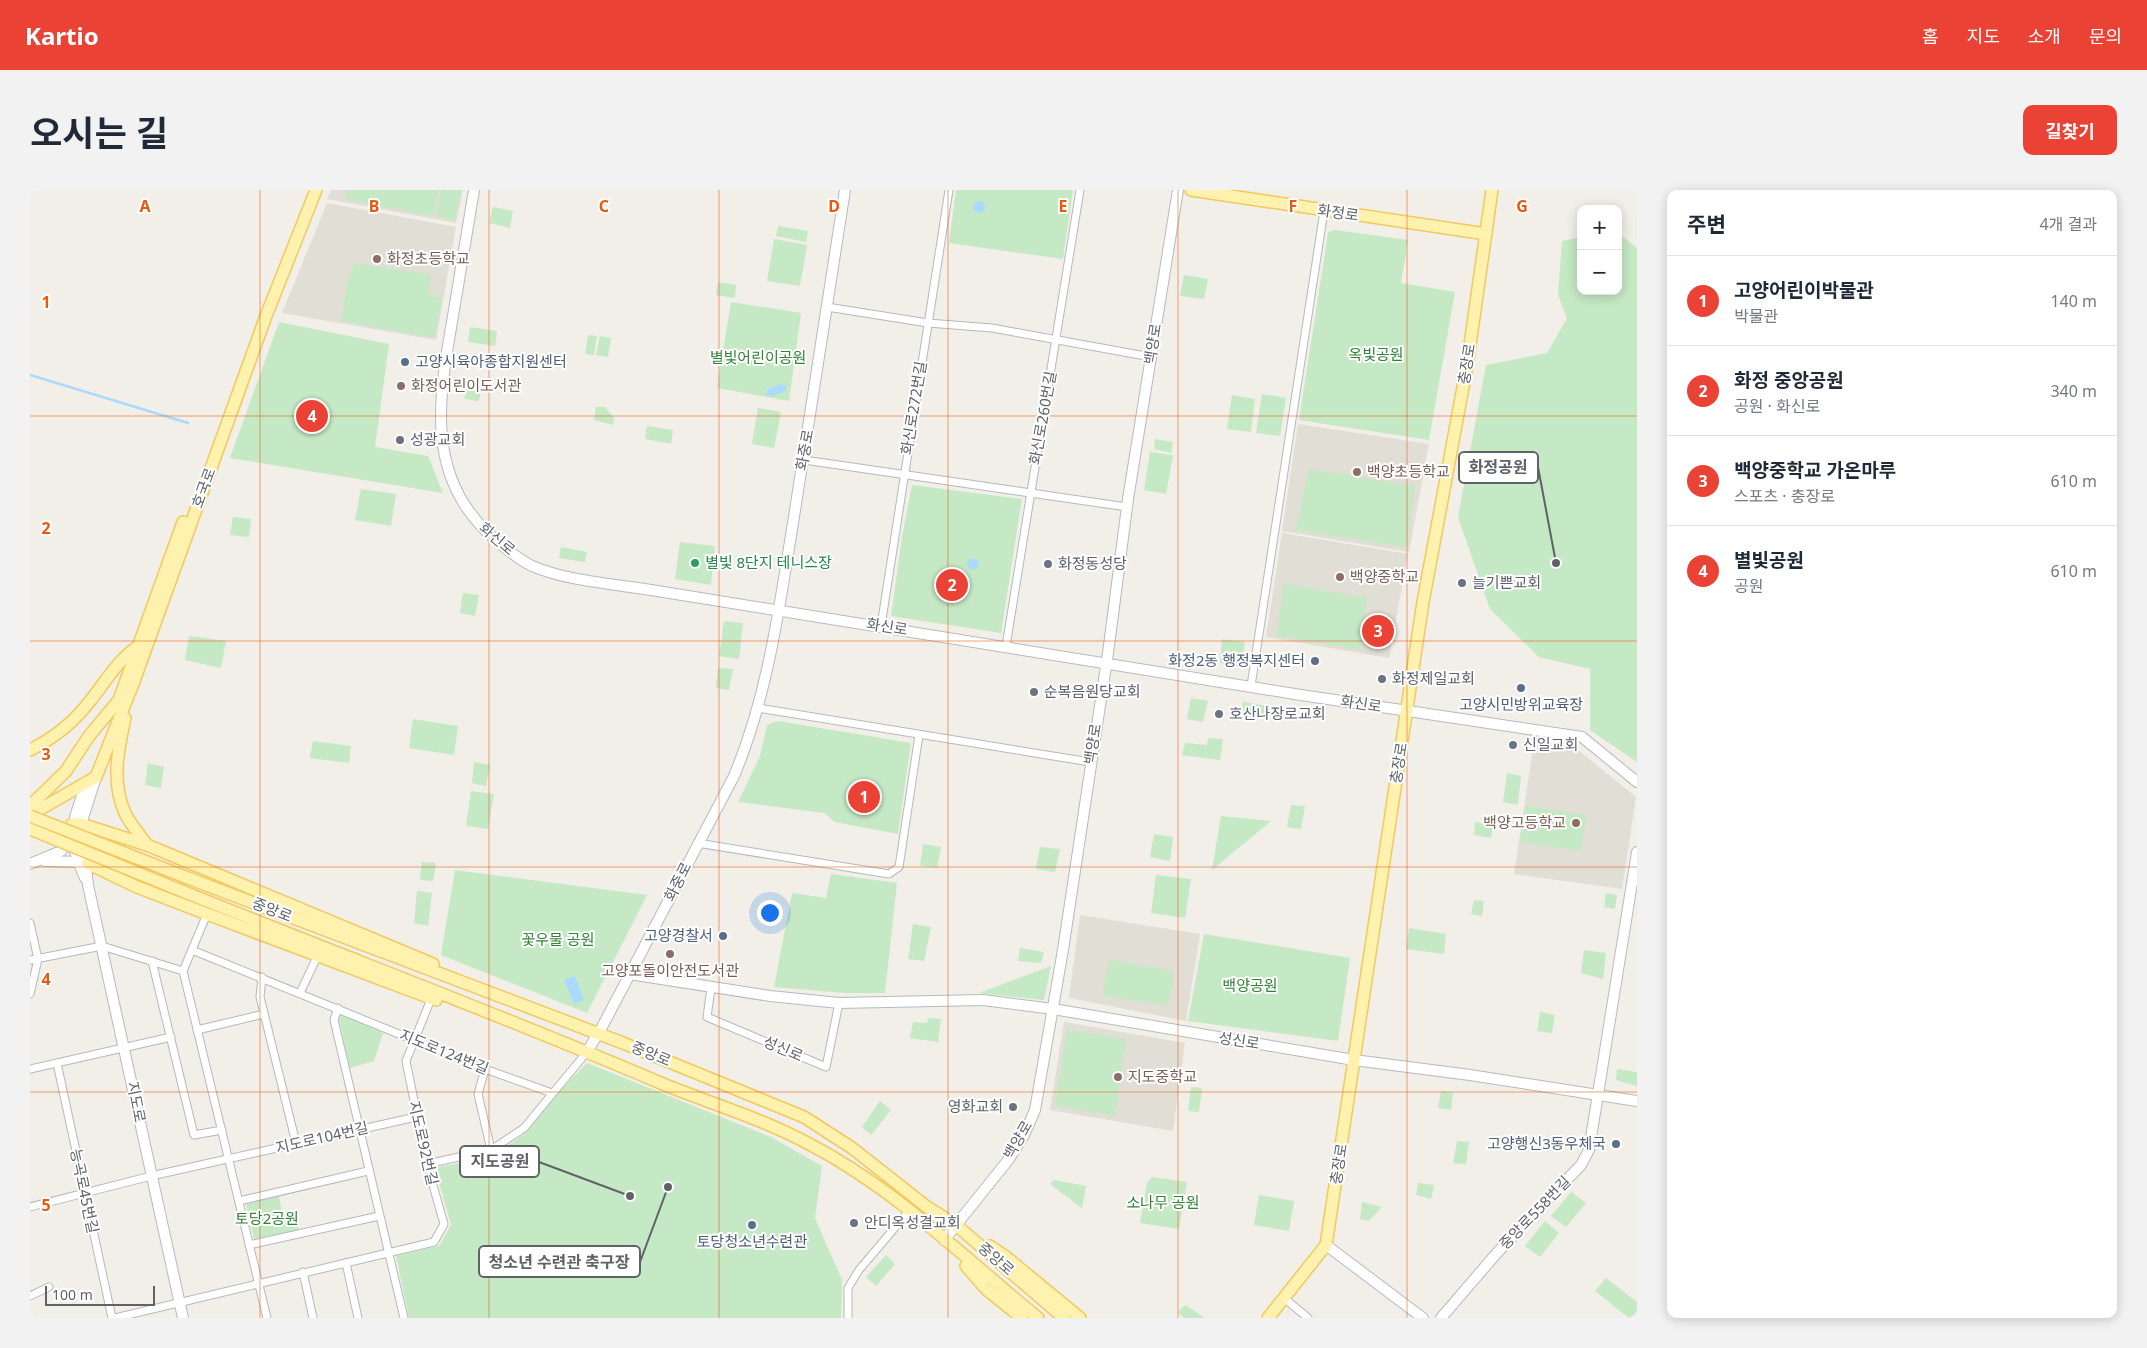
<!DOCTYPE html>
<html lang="ko">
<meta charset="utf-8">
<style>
body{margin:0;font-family:"Noto Sans","Noto Sans KR",sans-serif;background:#f2f2f3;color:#1f2937}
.controls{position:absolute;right:15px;top:15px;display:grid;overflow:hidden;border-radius:10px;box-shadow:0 2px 12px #0003}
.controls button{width:45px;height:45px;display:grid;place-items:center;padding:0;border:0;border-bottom:1px solid #e0e1e3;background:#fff;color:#1f2937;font:25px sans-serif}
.scale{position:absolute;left:15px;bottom:12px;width:110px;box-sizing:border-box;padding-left:5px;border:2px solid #5f6368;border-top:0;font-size:14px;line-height:18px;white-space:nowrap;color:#5f6368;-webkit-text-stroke:4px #fff;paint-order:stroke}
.you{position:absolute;left:739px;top:722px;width:18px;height:18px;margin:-12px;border:4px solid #fff;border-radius:50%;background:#1a73e8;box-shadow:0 0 0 8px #1a73e833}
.badge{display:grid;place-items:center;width:32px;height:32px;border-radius:50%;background:#ea4335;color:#fff;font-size:16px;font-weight:700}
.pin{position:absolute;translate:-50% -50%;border:2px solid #fff;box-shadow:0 1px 5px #0006}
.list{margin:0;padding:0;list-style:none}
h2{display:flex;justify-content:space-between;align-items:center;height:65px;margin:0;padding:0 20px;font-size:21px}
h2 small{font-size:16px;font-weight:400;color:#747a83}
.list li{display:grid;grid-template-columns:32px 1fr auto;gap:15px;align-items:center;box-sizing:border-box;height:90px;padding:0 20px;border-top:1px solid #e0e1e3}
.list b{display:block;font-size:19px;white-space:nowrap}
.list p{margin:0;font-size:16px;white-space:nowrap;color:#747a83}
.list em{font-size:16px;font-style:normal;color:#747a83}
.map{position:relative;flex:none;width:1607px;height:1128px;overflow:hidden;border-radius:10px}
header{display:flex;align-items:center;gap:30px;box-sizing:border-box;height:70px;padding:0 25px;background:#ea4335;color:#fff}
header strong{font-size:24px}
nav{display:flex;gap:28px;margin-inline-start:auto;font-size:18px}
.intro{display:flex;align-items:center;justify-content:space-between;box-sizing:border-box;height:120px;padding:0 30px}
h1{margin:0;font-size:35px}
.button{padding:12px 22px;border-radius:10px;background:#ea4335;color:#fff;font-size:18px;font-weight:700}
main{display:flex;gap:30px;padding:0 30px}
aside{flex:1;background:#fff;border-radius:10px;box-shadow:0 2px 12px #0003}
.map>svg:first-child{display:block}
.education{fill:#e1ded6}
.green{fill:#c5e8c5}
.water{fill:#aadaff}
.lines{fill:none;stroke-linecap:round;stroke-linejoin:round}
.stream{stroke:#aadaff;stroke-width:2.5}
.street-casing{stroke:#b5b8bc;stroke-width:9}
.secondary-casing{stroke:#b6babf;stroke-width:12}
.primary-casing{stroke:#f2c960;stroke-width:14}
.street{stroke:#fff;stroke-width:7}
.secondary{stroke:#fff;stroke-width:10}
.primary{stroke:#fff2af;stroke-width:11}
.primary-bridge-casing{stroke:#f2c960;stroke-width:14;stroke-linecap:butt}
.primary-bridge{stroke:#fff2af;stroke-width:11}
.grid{fill:none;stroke:#e8590c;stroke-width:1;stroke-opacity:0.55}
.education-dot{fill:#8d6e63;stroke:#fff;stroke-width:2}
.service-dot{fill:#5c6f8a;stroke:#fff;stroke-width:2}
.worship-dot{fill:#6b7280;stroke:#fff;stroke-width:2}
.leisure-dot{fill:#2e9e5b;stroke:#fff;stroke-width:2}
.labels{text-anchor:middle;stroke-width:4;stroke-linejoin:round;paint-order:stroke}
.street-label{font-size:15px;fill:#5f6368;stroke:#fff}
.education-label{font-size:15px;fill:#785e54;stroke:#fff;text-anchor:start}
.park-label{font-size:15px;fill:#348238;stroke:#fff}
.service-label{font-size:15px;fill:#4e5e75;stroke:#fff;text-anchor:end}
.worship-label{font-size:15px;fill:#5b616d;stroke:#fff;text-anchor:start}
.leisure-label{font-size:15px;fill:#27864d;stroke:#fff;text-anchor:start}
.grid-label{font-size:16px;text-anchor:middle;font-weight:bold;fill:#e8590c;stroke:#fff;stroke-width:4;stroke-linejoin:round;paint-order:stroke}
.leader{fill:none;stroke:#5f6368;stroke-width:2}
.callout-dot{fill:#5f6368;stroke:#fff;stroke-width:2}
.callout{fill:#fff;stroke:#5f6368;stroke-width:2}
.callout-label{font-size:16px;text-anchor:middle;font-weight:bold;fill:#5f6368}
</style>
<header>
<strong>Kartio</strong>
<nav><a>홈</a><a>지도</a><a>소개</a><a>문의</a></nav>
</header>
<div class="intro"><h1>오시는 길</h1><a class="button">길찾기</a></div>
<main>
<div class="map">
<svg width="1607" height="1128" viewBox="0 0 1607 1128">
<rect width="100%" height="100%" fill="#f1efe8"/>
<g class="education">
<polygon points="301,0 433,0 426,33 297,9"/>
<polygon points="297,13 426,37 406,150 252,123"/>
<polygon points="1268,234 1399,254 1379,362 1252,341"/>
<polygon points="1252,343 1378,364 1359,468 1236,447"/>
<polygon points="1504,552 1548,560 1606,607 1592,699 1484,684"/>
<polygon points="1050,725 1170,744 1156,831 1039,808"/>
<polygon points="1034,832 1155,853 1143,941 1020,920"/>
</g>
<g class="green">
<polygon points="318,0 409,0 403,26 314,9"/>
<polygon points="411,0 431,0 425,30 406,26"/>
<polygon points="926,0 1043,0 1033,69 919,53"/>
<polygon points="463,17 483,21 480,38 459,33"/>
<polygon points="748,36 778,41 776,52 746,46"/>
<polygon points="1305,40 1378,50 1371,93 1425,102 1399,250 1269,230 1297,50 1298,42"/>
<polygon points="1588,43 1607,58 1607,572 1560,540 1560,479 1509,467 1460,419 1428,327 1456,175 1517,163 1537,128 1528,105 1532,51 1551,47 1551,101 1588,101"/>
<polygon points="744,49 777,55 770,96 737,91"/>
<polygon points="325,73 401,85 398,105 412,108 405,148 311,131 318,89"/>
<polygon points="1154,85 1178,89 1174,109 1150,106"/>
<polygon points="688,92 706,95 705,108 686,105"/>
<polygon points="701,112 771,123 759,211 687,198"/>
<polygon points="249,132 359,154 345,257 398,266 413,303 200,268"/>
<polygon points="440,137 467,141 465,156 438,152"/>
<polygon points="558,145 567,146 564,165 555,164"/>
<polygon points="570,146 581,148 578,167 566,165"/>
<polygon points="438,193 452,195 449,211 434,209"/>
<polygon points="1232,204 1256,208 1250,246 1226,243"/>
<polygon points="1202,205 1225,209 1221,242 1197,239"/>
<polygon points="566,217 575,217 584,228 583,235 564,230"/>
<polygon points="728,218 751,222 744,258 722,254"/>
<polygon points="617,236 643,240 641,254 615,249"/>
<polygon points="1125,249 1143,252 1141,263 1124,259"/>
<polygon points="1120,262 1143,265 1136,304 1114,300"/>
<polygon points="1279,279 1385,296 1376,357 1266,340"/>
<polygon points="882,295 992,309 971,443 861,426 872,347"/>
<polygon points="331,299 366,304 361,336 325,330"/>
<polygon points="203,327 221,329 219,347 200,345"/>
<polygon points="650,352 685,356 681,395 645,389"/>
<polygon points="531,357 557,362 555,372 529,368"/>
<polygon points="1254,394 1337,408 1330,459 1246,446"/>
<polygon points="433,403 449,405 445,426 430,423"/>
<polygon points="694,431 713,433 709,469 689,466"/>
<polygon points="159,446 196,451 191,478 155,470"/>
<polygon points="1192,449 1215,452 1211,477 1190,473"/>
<polygon points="688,478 703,479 699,500 686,498"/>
<polygon points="1161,508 1178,511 1173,532 1157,529"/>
<polygon points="1213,512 1261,520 1260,529 1211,521"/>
<polygon points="383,529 428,536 424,565 379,558"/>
<polygon points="748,531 881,553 868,644 805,632 794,623 708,612 730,566 737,535"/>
<polygon points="1178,548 1193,549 1190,570 1152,565 1155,553 1177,555"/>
<polygon points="283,551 321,556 319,573 280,568"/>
<polygon points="444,572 460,575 456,596 442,593"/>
<polygon points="118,573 134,577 131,598 115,595"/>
<polygon points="1477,583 1491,586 1488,615 1473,612"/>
<polygon points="441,601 464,604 458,639 436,636"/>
<polygon points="1261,615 1275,616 1271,639 1257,637"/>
<polygon points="1496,616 1557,625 1550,661 1490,652"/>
<polygon points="1191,626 1241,631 1182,680"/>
<polygon points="1445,632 1463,635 1461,648 1444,645"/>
<polygon points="1124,644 1143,647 1140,671 1120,667"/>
<polygon points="893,654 911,657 907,678 890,675"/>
<polygon points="1010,657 1030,659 1025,682 1006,679"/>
<polygon points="392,672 406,673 403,691 390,690"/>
<polygon points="425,680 617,705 557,823 411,765"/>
<polygon points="801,684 867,693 855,803 815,803 744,797 762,703 796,708"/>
<polygon points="1126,685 1161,689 1155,728 1121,723"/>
<polygon points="387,701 402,703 398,736 384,733"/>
<polygon points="1576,703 1587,705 1585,719 1574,717"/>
<polygon points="1444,710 1454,711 1452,726 1441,724"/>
<polygon points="883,734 901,737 894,771 878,769"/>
<polygon points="1379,738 1416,744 1414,764 1376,759"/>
<polygon points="1174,744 1320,768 1308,851 1158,831"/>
<polygon points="990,758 1014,762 1011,773 988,771"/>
<polygon points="1554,760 1576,763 1573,789 1551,783"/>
<polygon points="1079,770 1144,781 1138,816 1072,805"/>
<polygon points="1021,776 1014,810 949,803"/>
<polygon points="1510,822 1525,825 1522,843 1507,841"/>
<polygon points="311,824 353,843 344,871 320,878 309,830"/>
<polygon points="898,828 911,829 908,852 880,848 883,832 897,833"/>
<polygon points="1037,840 1096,849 1085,926 1025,916"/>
<polygon points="557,873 741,947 792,976 785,1028 812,1090 811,1128 379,1128 366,1066 409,1056 421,1035 405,978 463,966 494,944 534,896"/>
<polygon points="1587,879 1607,882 1607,896 1586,890"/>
<polygon points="1161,897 1172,898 1169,922 1158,921"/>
<polygon points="1411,901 1423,903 1421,920 1408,918"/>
<polygon points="850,911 861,920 841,945 832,937"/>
<polygon points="1427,951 1439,952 1436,974 1423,973"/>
<polygon points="1122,987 1157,992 1149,1039 1110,1033 1117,993"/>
<polygon points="1024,990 1056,996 1052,1018 1020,994"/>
<polygon points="1388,993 1404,995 1401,1009 1386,1005"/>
<polygon points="1541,1002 1556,1013 1536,1037 1521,1026"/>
<polygon points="1229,1005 1264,1011 1259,1041 1224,1035"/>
<polygon points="249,1006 252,1023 266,1021 269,1040 224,1049 216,1014"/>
<polygon points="1332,1012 1352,1017 1339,1031 1330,1029"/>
<polygon points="1515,1031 1529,1043 1510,1067 1495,1056"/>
<polygon points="856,1065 865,1074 846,1096 836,1087"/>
<polygon points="1576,1088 1607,1112 1607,1125 1604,1128 1599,1128 1565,1101"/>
<polygon points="1155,1115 1175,1128 1154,1128 1148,1122"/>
</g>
<g class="water">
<circle cx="949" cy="17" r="6"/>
<polygon points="751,194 757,196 754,202 742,206 736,205 738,199"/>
<circle cx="943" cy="374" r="5.5"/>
<polygon points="545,786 554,809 544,814 534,790"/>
</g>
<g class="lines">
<polyline class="stream" points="0,185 158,233"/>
<defs>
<g id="street">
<polyline points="797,117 898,133 962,138 1121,167"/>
<polyline points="774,270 1097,317"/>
<polyline points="851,436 919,0"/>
<polyline points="976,456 1050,0"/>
<polyline points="1221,496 1294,21"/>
<polyline points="728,518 1060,572"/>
<polyline points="667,653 859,684 869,677 889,545"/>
<polyline points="177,724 153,781 237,1128"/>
<polyline points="0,733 8,769 0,804"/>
<polyline points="162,760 455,879 522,903"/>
<polyline points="0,770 72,756 153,781"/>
<polyline points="122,771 164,945 192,940"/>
<polyline points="232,787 230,807 266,953"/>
<polyline points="681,798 677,827 796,877 809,813"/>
<polyline points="270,803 287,767"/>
<polyline points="308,818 304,830 374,1128"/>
<polyline points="167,840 234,824"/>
<polyline points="27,873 82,1128"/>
<polyline points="0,879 141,847"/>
<polyline points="455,879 448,904 461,960"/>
<polyline points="397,974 461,960 494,938 557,862"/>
<polyline points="209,1011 338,981"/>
<polyline points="0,1017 121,986 386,927"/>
<polyline points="219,1055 349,1026"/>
<polyline points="316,1073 328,1128"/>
<polyline points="273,1082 283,1128"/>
<polyline points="0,1106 19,1097"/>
<polyline points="1254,1108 1278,1128"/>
<polyline points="85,1128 404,1052 414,1034 397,974 376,871 401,809"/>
<polyline points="818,1128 818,1098 829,1080 879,1021"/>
</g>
<g id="secondary">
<path d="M444 0C437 40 431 80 424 120 411 198 392 279 457 342 470 354 486 368 502 376 537 391 584 394 621 400L1271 505 1552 547 1607 592"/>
<polyline points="66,587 51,634 58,695 153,1128"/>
<polyline points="15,671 52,672"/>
<polyline points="0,674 31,661 41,649"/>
<path d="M55 688C35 644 42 635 57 592"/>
<polyline points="599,784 740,806 809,813 953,810 1023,819 1324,870 1440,885 1607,911"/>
<path d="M557 862 572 837 704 586C738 505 749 418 763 333 781 222 798 111 815 0"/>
<polyline points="914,1050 979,969 994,945 1005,920 1033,760 1078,463 1098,309 1148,0"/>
<polyline points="1296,1055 1393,1128"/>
<polyline points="1411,1128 1466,1064 1551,975 1559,960 1607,662"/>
</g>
<g id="primary">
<polyline points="1161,0 1456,44"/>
<polyline points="90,507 153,332"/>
<path d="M95 528C88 560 81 592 95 623 100 634 110 645 117 655"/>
<path d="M0 560C24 548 44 532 60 511 75 493 86 472 106 458"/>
<polyline points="0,616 36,581 59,546 89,510"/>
<polyline points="0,625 66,587 103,494 236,126 286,0"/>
<polyline points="42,634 51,634 117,655 403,774"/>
<polyline points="57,673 107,697 177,724 406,810"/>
<polyline points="158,688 593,853 774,927 822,958 897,1017 926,1035 1034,1128"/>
<path d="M152 701C312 766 474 826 633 894 682 914 734 929 781 955 865 999 935 1068 1008 1128"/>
<polyline points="960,1056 976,1067 1050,1128"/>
<polyline points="936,1076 956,1099 992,1128"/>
<polyline points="1238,1128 1296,1055 1393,412 1437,176 1462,0"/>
</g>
</defs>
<use href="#street" class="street-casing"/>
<use href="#secondary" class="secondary-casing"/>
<use href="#primary" class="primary-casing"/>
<use href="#street" class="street"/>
<use href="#secondary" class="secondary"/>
<use href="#primary" class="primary"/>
<defs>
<g id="primary-bridge">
<polyline points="0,626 158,688"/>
<polyline points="0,639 152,701"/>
</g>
</defs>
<use href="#primary-bridge" class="primary-bridge-casing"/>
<use href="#primary-bridge" class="primary-bridge"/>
</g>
<path class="grid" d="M230 0V1128M459 0V1128M689 0V1128M918 0V1128M1148 0V1128M1377 0V1128M0 226H1607M0 451H1607M0 677H1607M0 902H1607"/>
<g class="education-dot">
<circle cx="347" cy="69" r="5"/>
<circle cx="371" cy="196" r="5"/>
<circle cx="1327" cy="282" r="5"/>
<circle cx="1310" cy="387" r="5"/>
<circle cx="1546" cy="633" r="5"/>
<circle cx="640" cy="764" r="5"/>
<circle cx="1088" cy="887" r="5"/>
</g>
<g class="service-dot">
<circle cx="375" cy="172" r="5"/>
<circle cx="1285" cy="471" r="5"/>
<circle cx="1491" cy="498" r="5"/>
<circle cx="693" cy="746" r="5"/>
<circle cx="1586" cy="954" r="5"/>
<circle cx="722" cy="1035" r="5"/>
</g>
<g class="worship-dot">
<circle cx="370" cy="250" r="5"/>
<circle cx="1018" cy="374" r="5"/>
<circle cx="1432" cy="393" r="5"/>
<circle cx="1352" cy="489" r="5"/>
<circle cx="1004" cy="502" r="5"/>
<circle cx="1189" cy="524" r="5"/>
<circle cx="1483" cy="555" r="5"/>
<circle cx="983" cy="917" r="5"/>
<circle cx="824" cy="1033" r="5"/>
</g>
<circle class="leisure-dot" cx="665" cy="373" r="5"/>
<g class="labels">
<g class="street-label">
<text transform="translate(1308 23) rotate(8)" y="5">화정로</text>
<text transform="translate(1123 154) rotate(-81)" y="5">백양로</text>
<text transform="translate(1437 174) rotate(-81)" y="5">충장로</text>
<text transform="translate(884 218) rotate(-81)" y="5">화신로272번길</text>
<text transform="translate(1013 228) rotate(-80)" y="5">화신로260번길</text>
<text transform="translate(775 260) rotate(-80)" y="5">화중로</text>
<text transform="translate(174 298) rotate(-70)" y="5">호국로</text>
<text transform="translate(467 349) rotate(40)" y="5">화신로</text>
<text transform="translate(857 437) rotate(9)" y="5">화신로</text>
<text transform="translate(1331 514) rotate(9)" y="5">화신로</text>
<text transform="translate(1063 554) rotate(-81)" y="5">백양로</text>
<text transform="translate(1369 573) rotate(-81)" y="5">충장로</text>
<text transform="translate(648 692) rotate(-63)" y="5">화중로</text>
<text transform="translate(242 720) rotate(21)" y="5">중앙로</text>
<text transform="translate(1209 851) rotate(9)" y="5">성신로</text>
<text transform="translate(753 859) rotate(23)" y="5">성신로</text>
<text transform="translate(414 862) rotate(22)" y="5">지도로124번길</text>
<text transform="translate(621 864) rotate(22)" y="5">중앙로</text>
<text transform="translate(106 912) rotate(79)" y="5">지도로</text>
<text transform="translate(292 948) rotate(-13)" y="5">지도로104번길</text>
<text transform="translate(988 950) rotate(-60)" y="5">백양로</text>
<text transform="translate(393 953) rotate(77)" y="5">지도로92번길</text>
<text transform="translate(1309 974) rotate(-81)" y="5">충장로</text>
<text transform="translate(54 1001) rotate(78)" y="5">능곡로45번길</text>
<text transform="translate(1505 1023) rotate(-46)" y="5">중앙로558번길</text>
<text transform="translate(966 1069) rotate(41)" y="5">중앙로</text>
</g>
<g class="education-label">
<text x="357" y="74">화정초등학교</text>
<text x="381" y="201">화정어린이도서관</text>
<text x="1337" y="287">백양초등학교</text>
<text x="1320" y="392">백양중학교</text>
<text x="1536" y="638" text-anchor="end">백양고등학교</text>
<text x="640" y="786" text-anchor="middle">고양포돌이안전도서관</text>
<text x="1098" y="892">지도중학교</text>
</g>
<g class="park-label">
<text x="1346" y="170">옥빛공원</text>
<text x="728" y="173">별빛어린이공원</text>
<text x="528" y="755">꽃우물 공원</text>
<text x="1220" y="801">백양공원</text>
<text x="1133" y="1018">소나무 공원</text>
<text x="237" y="1034">토당2공원</text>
</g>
<g class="service-label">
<text x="385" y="177" text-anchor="start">고양시육아종합지원센터</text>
<text x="1275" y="476">화정2동 행정복지센터</text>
<text x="1491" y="520" text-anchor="middle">고양시민방위교육장</text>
<text x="683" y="751">고양경찰서</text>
<text x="1576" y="959">고양행신3동우체국</text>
<text x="722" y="1057" text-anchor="middle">토당청소년수련관</text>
</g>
<g class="worship-label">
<text x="380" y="255">성광교회</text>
<text x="1028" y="379">화정동성당</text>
<text x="1442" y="398">늘기쁜교회</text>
<text x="1362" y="494">화정제일교회</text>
<text x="1014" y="507">순복음원당교회</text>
<text x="1199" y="529">호산나장로교회</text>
<text x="1493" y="560">신일교회</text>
<text x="973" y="922" text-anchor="end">영화교회</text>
<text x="834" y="1038">안디옥성결교회</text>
</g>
<g class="leisure-label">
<text x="675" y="378">별빛 8단지 테니스장</text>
</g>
</g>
<g class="grid-label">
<text x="115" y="22">A</text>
<text x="344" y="22">B</text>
<text x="574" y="22">C</text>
<text x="804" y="22">D</text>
<text x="1033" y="22">E</text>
<text x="1263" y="22">F</text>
<text x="1492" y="22">G</text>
<text x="16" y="118">1</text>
<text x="16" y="344">2</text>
<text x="16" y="570">3</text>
<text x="16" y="795">4</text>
<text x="16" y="1021">5</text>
</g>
<path class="leader" d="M1526 373L1508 277M600 1006L509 972M638 997L610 1072"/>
<g class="callout-dot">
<circle cx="1526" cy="373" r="5"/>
<circle cx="600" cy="1006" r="5"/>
<circle cx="638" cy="997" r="5"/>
</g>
<g class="callout">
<rect x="1429" y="262" width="79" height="31" rx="5"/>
<rect x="430" y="956" width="79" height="31" rx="5"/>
<rect x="449" y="1056" width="161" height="31" rx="5"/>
</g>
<g class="callout-label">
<text x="1468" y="283">화정공원</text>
<text x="470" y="977">지도공원</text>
<text x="529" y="1078">청소년 수련관 축구장</text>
</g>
</svg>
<div class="controls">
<button>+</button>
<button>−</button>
</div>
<div class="scale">100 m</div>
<div class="you"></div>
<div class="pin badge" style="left:834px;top:607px">1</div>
<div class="pin badge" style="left:922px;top:395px">2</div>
<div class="pin badge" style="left:1348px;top:441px">3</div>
<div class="pin badge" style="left:282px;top:226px">4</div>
</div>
<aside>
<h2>주변<small>4개 결과</small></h2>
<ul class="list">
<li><span class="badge">1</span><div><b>고양어린이박물관</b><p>박물관</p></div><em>140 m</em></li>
<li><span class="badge">2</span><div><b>화정 중앙공원</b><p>공원 · 화신로</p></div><em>340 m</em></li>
<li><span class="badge">3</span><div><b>백양중학교 가온마루</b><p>스포츠 · 충장로</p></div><em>610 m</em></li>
<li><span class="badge">4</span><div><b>별빛공원</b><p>공원</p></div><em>610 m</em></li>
</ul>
</aside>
</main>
